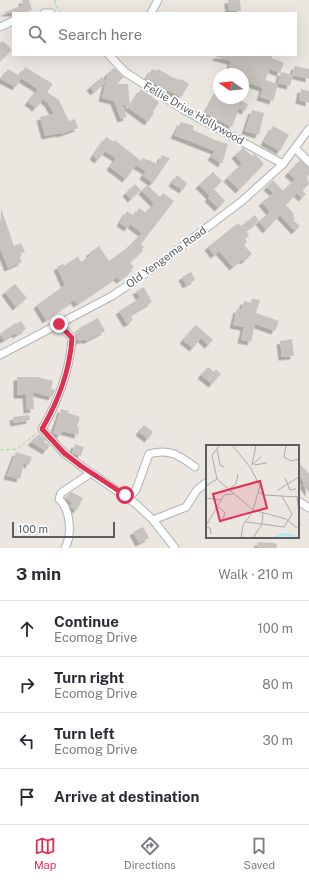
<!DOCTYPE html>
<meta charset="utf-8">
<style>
body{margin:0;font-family:"Public Sans",sans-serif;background:#f7f7f7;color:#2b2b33}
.compass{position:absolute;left:213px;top:68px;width:36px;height:36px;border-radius:50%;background:#fff;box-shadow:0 4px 16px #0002;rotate:285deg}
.scale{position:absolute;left:12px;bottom:10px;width:103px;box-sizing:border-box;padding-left:4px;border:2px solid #595e60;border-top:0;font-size:11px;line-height:14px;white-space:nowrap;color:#595e60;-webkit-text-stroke:3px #fff;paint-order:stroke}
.stop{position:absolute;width:12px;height:12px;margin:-9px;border:3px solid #e03052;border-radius:50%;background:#fff}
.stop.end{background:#e03052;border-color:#fff;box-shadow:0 1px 4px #0008}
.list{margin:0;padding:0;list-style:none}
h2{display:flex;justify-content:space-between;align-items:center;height:52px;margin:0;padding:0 16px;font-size:17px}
h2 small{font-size:13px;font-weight:400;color:#7c7c81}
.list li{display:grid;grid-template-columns:26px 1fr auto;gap:12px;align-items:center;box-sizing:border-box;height:56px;padding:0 16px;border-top:1px solid #e1e1e2}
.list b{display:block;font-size:15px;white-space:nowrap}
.list p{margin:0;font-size:13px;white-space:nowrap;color:#7c7c81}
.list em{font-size:13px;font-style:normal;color:#7c7c81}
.icon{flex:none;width:22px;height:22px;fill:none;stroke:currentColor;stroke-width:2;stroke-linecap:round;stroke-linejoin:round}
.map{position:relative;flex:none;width:309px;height:548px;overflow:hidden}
.search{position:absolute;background:#fff;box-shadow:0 4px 16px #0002;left:12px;right:12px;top:12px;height:44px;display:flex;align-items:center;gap:10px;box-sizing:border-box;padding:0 14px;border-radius:0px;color:#7c7c81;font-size:15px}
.sheet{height:276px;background:#fff}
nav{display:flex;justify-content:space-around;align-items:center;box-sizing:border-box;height:56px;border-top:1px solid #e1e1e2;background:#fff;font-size:11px;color:#7c7c81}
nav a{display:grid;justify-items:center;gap:2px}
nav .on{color:#e03052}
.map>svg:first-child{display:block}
.building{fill:#c8c3bf;filter:url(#shadow)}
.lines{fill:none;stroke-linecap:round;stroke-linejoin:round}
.street-casing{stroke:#aeb3b5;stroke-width:9}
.path{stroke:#a1d3a0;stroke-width:1;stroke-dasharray:4 2;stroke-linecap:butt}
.street{stroke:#fff;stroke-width:7}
.route{stroke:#e03052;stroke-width:5}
.labels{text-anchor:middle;stroke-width:3.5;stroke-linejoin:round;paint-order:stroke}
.street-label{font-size:11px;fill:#595e60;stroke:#fff}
.inset-river{fill:none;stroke:#a0ecfb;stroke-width:2}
.inset-road{fill:none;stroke:#adaca9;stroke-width:1}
.view{fill:#e03052;fill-opacity:0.15;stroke:#e03052;stroke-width:2}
.inset-edge{fill:none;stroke:#595e60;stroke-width:2}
</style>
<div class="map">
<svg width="309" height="548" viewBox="0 0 309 548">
<defs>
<filter id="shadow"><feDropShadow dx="-3.5" dy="3.5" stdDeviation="0" flood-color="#0004"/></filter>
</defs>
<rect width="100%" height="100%" fill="#ebe6e0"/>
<g class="building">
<polygon points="22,0 29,0 32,10 20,13 3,13 23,5"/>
<polygon points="228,0 240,0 241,11 229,11"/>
<polygon points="3,41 12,50 0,61 0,43"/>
<polygon points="217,55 264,55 272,56 272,58 284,63 280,73 270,69 265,80 278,84 273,101 260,97 263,88 243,81 243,74 228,74 231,61 216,57"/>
<polygon points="295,66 309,69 309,79 293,75 290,86 278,83 281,72 292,75"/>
<polygon points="25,67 53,84 47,92 59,100 69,121 75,119 78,128 61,134 60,133 45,136 40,117 54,114 48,103 43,99 36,108 28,102 38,89 21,78 16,87 1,79 8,69 20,76"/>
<polygon points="114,68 124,77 116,84 128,84 130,106 141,89 159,102 153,112 154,113 148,122 122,103 127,117 121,119 114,101 102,98 106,82 94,92 90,87 102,77 106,81 108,73"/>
<polygon points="152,69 156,71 158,69 172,77 180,80 181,79 189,84 181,97 146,79"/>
<polygon points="219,88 219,98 236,98 248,104 245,111 239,108 232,127 205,113"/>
<polygon points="301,89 309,91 309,103 299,100"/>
<polygon points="252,110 264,113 259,135 245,131"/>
<polygon points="181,122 194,126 193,130 215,140 228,144 222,164 211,157 215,151 174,135"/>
<polygon points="273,126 289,135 280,151 264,142"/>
<polygon points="106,137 114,142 115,140 141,161 143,158 158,164 162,155 170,158 153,183 143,176 146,171 136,165 126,179 110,167 116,158 105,151 98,160 93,156"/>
<polygon points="243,148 252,156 254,154 257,156 264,164 239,190 227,178 242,163 235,155"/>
<polygon points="300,160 309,167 309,175 307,177 309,184 302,190 306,194 302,198 297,193 286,205 294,214 293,216 295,219 293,220 300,226 295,231 280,215 266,230 259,221 270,212 262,202 274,193 267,187 273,180 283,191 295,179 288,173"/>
<polygon points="213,172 222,181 214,189 225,201 218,208 208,198 210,196 199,185"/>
<polygon points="177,175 187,183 183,190 172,183"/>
<polygon points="135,184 141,190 131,199 126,193"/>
<polygon points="147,185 160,197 163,193 174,201 141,244 144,247 142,249 143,251 130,262 134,267 131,269 132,271 120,280 117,277 77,304 74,300 46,320 37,305 65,285 57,267 63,264 64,266 78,256 81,262 91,255 89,253 99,246 109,261 127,248 142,233 130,224 128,228 120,223 127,211 134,216 139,208 146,213 154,203 142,191"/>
<polygon points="1,208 14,246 21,243 25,252 19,254 22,262 8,268 0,248"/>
<polygon points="255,215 259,221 246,231 249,235 245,239 247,242 244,245 252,254 244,261 242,259 233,267 219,251 214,255 208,247 238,223 241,226"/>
<polygon points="191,272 195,280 186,285 182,277"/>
<polygon points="15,284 27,298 16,307 5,292"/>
<polygon points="144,287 152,302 130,315 133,320 127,324 119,311 140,298 136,291"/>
<polygon points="252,299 260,300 256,313 279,321 275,331 255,324 251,342 241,340 244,327 233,325 237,309 241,310 244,301 251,303"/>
<polygon points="98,318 105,331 86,341 85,339 79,341 75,333 80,330 79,328"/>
<polygon points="21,321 26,329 16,335 15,333 4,340 0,334 15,323 16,324"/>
<polygon points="196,325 213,340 208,345 201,338 193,348 183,340"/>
<polygon points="292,339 294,356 282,357 280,341"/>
<polygon points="208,367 214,372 216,369 221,374 212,384 201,375"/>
<polygon points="17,377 38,377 53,381 51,389 55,390 52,397 33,392 34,409 27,410 26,395 17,395"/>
<polygon points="61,409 69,411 68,413 80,417 77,427 79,427 78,435 62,431 60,436 53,433"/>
<polygon points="29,415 30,420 14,423 13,417"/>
<polygon points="144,425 153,432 148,439 139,432"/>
<polygon points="39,434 46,440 44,442 50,445 46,451 31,442"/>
<polygon points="75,444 84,447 81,456 72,453"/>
<polygon points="16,452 32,457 29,465 24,463 20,479 7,476"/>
<polygon points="301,465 309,474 309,493 303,484 305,483 298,475 298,468"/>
<polygon points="71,492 83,498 77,510 70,507 72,502 65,498"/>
<polygon points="143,527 149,538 139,543 133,532"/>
<polygon points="258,542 274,543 277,545 277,548 257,548"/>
</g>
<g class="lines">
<defs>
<g id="street">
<polyline points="44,13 51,13"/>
<polyline points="151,13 158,0"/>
<polyline points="0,27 13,21"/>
<polyline points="109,55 125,72 184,110 283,164"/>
<polyline points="296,149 309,162"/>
<path d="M59 324 72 338C70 369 58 402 42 429L64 453 81 466 136 504 153 520 175 548"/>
<polyline points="0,355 112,296 152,269 242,201 283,164 309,129"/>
<path d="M128 498 136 490 149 454C169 448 179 455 195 467"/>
<polyline points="298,501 309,508"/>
<polyline points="153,520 186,507 197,490 207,482"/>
<path d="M65 548C72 535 71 510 59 499L61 493 91 473"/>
</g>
</defs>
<use href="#street" class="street-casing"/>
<g class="path">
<polyline points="55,0 55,4 61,13"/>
<polyline points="0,450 17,449 37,433"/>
</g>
<use href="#street" class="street"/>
</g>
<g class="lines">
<path class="route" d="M59 324 72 338C70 369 58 402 42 429L64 453 81 466 125 495"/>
</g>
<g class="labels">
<g class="street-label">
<text transform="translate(194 113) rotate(30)" y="4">Fellie Drive Hollywood</text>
<text transform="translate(166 257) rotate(-36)" y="4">Old Yengema Road</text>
</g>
</g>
<g transform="translate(206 445)">
<rect width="93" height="93" fill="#ebe6e0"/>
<path class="inset-river" d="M68 93 78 89 89 91"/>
<path class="inset-road" d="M14 0 6 10 11 34 47 65 80 74 91 83M26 0 44 22 54 41 47 65M80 0 78 12 85 16 93 14M11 4 14 20 18 22M46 20 50 0M46 20 55 12M48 20 61 18M79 33 84 45 90 44M0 41 11 34M23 44 30 39 32 29M72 45 93 32M52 47 58 50 93 52M76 51 86 69M91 52 93 68M0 53 15 55M13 62 19 68 15 78M40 77 78 82 86 69M5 89 4 83 0 82 1 79 18 50 27 49M35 93 37 80 48 65M47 93 56 79 57 67"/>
<path class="view" d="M54 36 61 63 14 76 7 49Z"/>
<rect width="93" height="93" class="inset-edge"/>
</g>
</svg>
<svg class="compass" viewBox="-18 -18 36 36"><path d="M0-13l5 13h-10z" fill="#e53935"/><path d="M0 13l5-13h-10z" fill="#7c7c81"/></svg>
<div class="scale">100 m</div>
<div class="stop" style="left:125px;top:495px"></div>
<div class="stop end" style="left:59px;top:324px"></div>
<div class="search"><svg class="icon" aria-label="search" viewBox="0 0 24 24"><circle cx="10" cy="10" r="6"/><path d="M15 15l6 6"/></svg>Search here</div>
</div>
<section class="sheet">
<h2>3 min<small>Walk · 210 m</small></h2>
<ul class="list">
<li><svg class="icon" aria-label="ahead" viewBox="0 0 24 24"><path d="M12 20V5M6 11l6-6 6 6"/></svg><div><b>Continue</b><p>Ecomog Drive</p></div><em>100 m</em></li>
<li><svg class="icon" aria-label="right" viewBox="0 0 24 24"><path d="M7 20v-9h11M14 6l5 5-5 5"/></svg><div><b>Turn right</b><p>Ecomog Drive</p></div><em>80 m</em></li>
<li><svg class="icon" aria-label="left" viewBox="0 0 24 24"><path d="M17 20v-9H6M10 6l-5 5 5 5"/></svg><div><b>Turn left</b><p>Ecomog Drive</p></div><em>30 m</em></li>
<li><svg class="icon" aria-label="arrive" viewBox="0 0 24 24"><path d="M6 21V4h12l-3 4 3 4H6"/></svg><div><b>Arrive at destination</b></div></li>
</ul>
</section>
<nav>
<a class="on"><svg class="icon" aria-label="map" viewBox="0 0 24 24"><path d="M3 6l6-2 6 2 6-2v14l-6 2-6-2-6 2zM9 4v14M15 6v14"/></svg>Map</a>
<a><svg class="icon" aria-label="directions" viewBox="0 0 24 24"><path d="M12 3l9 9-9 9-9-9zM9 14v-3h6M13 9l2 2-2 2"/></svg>Directions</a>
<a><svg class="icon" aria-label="saved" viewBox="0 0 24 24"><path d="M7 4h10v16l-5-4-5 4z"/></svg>Saved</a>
</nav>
